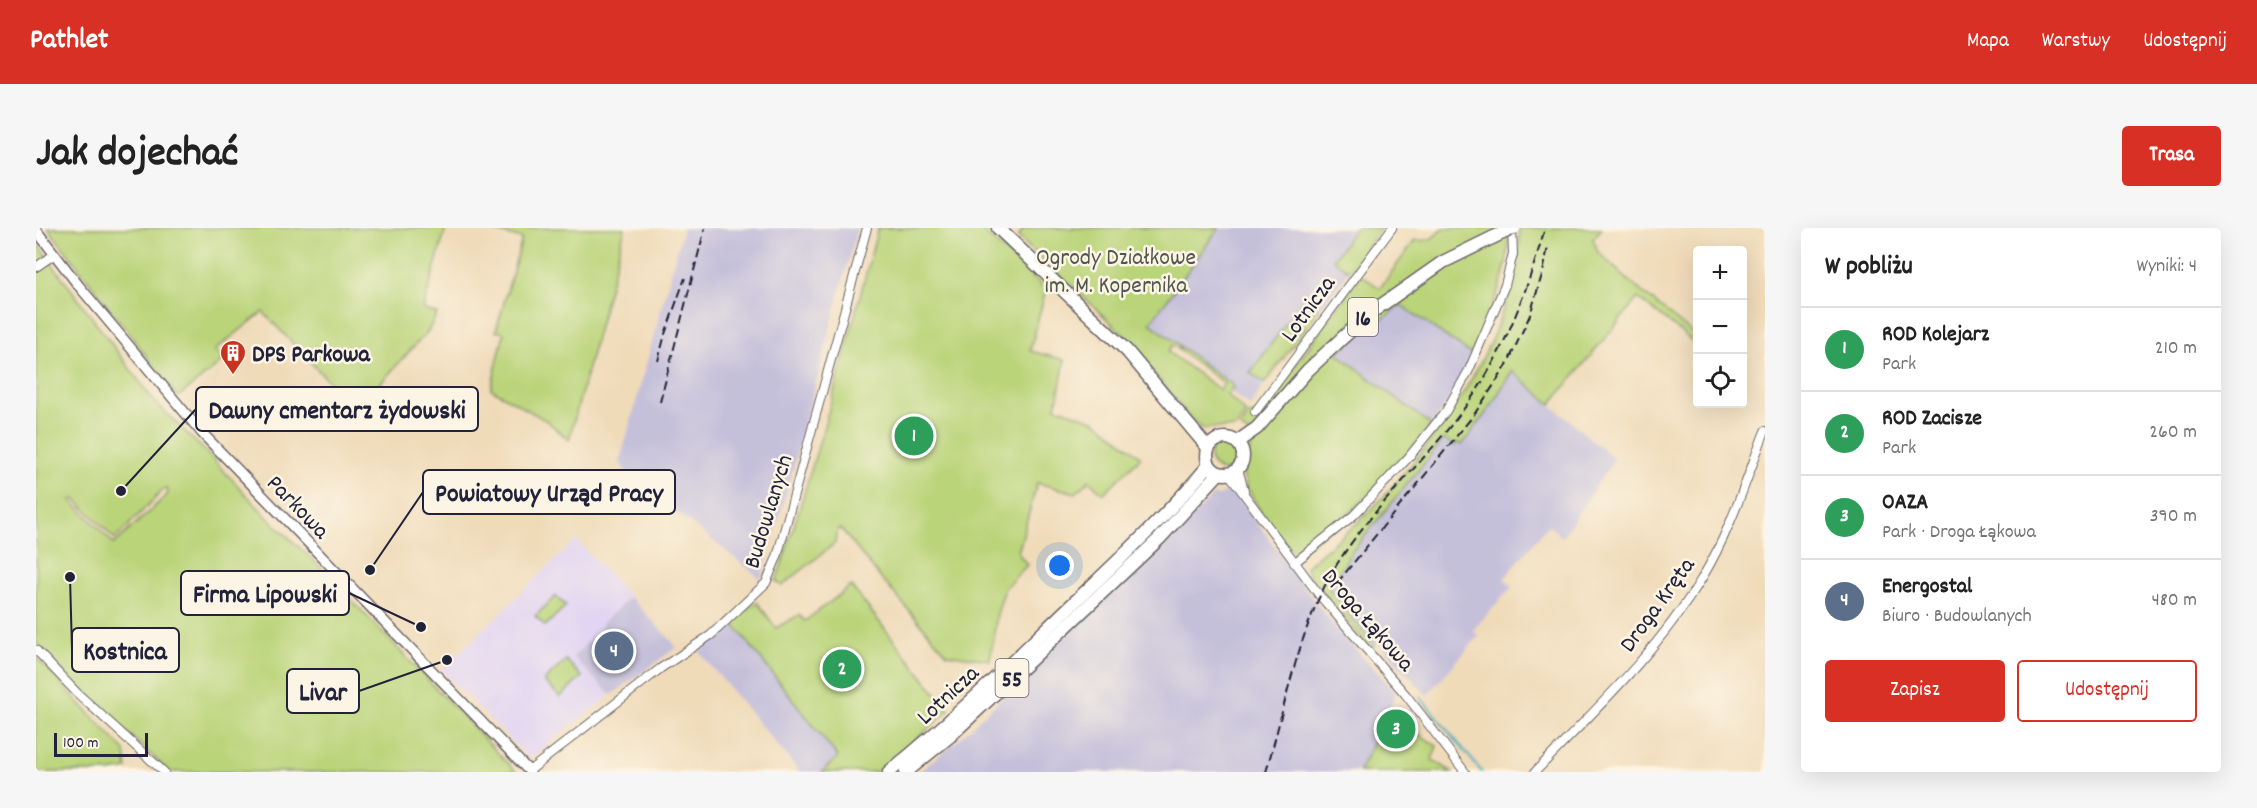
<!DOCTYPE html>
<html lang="pl">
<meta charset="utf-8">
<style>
body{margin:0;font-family:Dekko,sans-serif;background:#f6f6f6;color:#222}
.controls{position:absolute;right:18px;top:18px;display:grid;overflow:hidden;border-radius:6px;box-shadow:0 6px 24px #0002}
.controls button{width:54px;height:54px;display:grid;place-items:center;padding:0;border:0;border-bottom:2px solid #e0e0e0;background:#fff;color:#222;font:30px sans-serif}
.scale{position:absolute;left:18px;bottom:15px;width:94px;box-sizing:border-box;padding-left:6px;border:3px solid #22223b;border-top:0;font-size:16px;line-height:21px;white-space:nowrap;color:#22223b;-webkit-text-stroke:4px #fcf5e5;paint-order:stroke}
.you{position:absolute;left:1024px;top:338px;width:21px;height:21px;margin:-15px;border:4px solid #fff;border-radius:50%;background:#1a73e8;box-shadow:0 0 0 9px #1a73e833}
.badge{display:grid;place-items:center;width:39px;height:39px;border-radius:50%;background:#d93025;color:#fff;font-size:20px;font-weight:700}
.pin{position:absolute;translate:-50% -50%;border:3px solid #fff;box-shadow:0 2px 6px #0006}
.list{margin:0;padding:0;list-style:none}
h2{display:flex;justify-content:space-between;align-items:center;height:78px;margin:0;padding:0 24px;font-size:26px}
h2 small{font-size:20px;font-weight:400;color:#767676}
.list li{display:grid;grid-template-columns:39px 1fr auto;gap:18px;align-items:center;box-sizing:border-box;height:84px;padding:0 24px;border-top:2px solid #e0e0e0}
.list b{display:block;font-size:22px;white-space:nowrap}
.list p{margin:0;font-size:20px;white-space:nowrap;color:#767676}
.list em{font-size:20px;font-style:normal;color:#767676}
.actions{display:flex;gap:12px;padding:18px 24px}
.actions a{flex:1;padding:14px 0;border:2px solid #d93025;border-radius:6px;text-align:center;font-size:21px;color:#d93025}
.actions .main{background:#d93025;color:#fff}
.icon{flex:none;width:33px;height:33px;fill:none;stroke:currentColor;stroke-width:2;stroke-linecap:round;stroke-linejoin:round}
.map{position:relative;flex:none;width:1729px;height:544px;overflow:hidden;border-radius:6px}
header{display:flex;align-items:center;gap:36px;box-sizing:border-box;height:84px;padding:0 30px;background:#d93025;color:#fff}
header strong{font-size:28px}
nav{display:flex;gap:33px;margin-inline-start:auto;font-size:21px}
.intro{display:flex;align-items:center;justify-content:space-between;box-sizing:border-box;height:144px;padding:0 36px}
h1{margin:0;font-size:42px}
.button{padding:15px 27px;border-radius:6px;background:#d93025;color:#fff;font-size:21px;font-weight:700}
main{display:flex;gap:36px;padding:0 36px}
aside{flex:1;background:#fff;border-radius:6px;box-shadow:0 6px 24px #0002}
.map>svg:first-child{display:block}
.built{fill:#e2d4f3}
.industrial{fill:#c5c0da}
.green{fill:#bad479;stroke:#6e7b5a;stroke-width:1.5;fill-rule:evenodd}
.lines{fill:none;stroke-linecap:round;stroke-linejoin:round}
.stream{stroke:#3eacbc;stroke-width:2}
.minor-casing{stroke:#6a6367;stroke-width:10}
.tertiary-casing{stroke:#6a6367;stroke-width:12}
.primary-casing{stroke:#6a6367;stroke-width:15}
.minor{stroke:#fff;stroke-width:8}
.tertiary{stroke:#fff;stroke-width:9}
.primary{stroke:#fff;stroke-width:12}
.rail{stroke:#22223b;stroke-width:2;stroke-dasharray:9 4.5;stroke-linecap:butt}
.primary-bridge-casing{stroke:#6a6367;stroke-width:15;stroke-linecap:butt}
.primary-bridge{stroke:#fff;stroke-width:12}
.labels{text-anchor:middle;stroke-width:5;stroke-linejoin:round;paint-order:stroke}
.shield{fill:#fcf5e5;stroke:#63616e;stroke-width:1.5}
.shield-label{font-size:22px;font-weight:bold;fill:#22223b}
.park-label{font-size:24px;fill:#50574e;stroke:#fcf5e5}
.street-label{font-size:24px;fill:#22223b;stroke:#fcf5e5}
.poi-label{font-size:24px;font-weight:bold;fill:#22223b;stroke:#fcf5e5;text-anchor:start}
.leader{fill:none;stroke:#22223b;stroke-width:2}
.callout-dot{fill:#22223b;stroke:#fcf5e5;stroke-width:2}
.callout{fill:#fcf5e5;stroke:#22223b;stroke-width:2}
.callout-label{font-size:26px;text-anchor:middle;font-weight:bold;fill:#22223b}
</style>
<header>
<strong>Pathlet</strong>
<nav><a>Mapa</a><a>Warstwy</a><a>Udostępnij</a></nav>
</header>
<div class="intro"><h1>Jak dojechać</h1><a class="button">Trasa</a></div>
<main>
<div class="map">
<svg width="1729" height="544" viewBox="0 0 1729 544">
<rect width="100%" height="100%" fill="#fcf5e5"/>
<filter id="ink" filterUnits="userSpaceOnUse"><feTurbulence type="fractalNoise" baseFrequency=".0167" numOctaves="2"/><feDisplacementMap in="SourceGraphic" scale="12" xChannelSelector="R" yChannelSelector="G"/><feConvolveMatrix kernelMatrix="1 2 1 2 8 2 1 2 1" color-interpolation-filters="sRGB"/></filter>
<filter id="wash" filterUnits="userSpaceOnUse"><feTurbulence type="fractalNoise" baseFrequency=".008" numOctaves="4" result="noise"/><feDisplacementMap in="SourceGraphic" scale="24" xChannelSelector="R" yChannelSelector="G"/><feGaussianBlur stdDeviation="1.35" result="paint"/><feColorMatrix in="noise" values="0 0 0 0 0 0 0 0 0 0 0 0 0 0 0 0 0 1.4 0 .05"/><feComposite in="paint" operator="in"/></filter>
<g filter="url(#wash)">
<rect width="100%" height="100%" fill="#f0dbb9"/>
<polygon class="built" points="540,312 594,369 566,395 565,401 537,429 575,467 495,529 492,529 405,442"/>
<g class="industrial">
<polygon points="647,0 821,0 752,259 725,351 589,243 584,233"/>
<polygon points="1183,0 1320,0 1297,31 1313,43 1283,82 1268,71 1214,145 1229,155 1214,178 1194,163 1197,158 1113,95"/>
<polygon points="1365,77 1435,126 1417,166 1395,197 1300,125"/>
<polygon points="1476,143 1578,231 1526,309 1512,297 1468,351 1476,359 1437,402 1443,408 1391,467 1342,414 1338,417 1293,362 1315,325 1409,211 1418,218 1422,214 1426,217 1455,178"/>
<polygon points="1195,259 1292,391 1360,465 1323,544 883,544 924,510 1179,266 1182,269"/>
<polygon points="594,369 641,419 575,467 537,429 565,401 566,395"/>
<polygon points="695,393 802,530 784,544 764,544 663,424"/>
</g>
<g class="green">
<polygon points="12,0 410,0 387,81 401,86 392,103 320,182 227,84 179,122 187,133 142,169"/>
<polygon points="448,0 589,0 533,212 511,193 455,161 468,105 460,103 486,11"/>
<path d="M842 0H943L1010 61 994 123 1029 132 1020 179 1060 193 1105 229 1067 266 1053 252 1040 265 1001 255 982 325 991 337 969 360 961 386 954 432 911 426 842 347 805 301H802L799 315 746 358 740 353C779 237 811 119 842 0Z"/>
<polygon points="988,0 1183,0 1114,95 1144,118 1142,121 1136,117 1132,124 1184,162 1188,155 1143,122 1145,119 1198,158 1191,167 1210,185 1199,200 1172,200 1169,202 1154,190 1086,105 982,9"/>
<polygon points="1320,0 1345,0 1313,43 1297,31"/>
<path d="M1406 0H1471C1478 41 1451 89 1435 126L1365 77 1301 125 1395 197C1363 237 1329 275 1288 306 1278 313 1269 322 1257 324 1242 311 1208 263 1207 244 1207 233 1214 221 1219 212L1204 199 1213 187 1221 186 1237 168 1325 47 1344 60 1379 12C1392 14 1398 11 1406 0Z"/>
<path d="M1483 0H1566L1557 11 1562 24 1594 54 1661 109V117L1602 70 1515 176 1476 143 1455 178 1426 217 1422 214 1418 218 1408 211 1315 325 1293 361 1338 417 1335 421 1274 349 1270 339C1291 318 1316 302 1336 281 1398 216 1455 139 1477 49 1481 32 1485 18 1483 0Z"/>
<path d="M0 14 117 172 173 227 231 289 278 333 480 544H134L45 462 5 421 0 414ZM128 261H131L132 266 78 316 35 272 39 271 79 311Z"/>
<polygon points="1268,71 1283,82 1229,155 1214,145"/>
<circle cx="1189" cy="228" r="15"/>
<polygon points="815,358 913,482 875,516 840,544 786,544 802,529 695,393 721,374 740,400 763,387 769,393"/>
<polygon points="520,368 530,378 509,398 499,388"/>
<polygon points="0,429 89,523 91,541 74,544 0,544"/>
<polygon points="530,432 546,449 524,469 508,453"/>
<polygon points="1351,485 1401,518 1396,532 1417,544 1323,544"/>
</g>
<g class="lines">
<polyline class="stream" points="1384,469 1446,544"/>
</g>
</g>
<g filter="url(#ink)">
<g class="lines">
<defs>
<g id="minor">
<polyline points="0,39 19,26"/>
<polyline points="1219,184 1356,0"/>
<polyline points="1202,241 1208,262"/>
<polyline points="1193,246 1284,368 1370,467 1429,544"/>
<polyline points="1258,335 1318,287 1372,230 1410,183 1433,142 1469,57 1477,26 1476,0"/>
<polyline points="0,422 41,465 128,544"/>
<polyline points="493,543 625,440 675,407 730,355 741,329 831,0"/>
<path d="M1499 544C1558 483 1622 423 1666 350 1694 304 1710 252 1729 203"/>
</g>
<polyline id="tertiary" points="0,2 43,58 166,205 494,544"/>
<g id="primary">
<polyline points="962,0 1091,123 1172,220"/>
<circle cx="1189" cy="228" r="18"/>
<polyline points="1201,214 1221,200 1272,142 1330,88 1407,34 1458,9"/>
<path d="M853 544C913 496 967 443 1022 390 1074 340 1127 292 1173 237"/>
<polyline points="870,544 914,508 1124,310 1183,245"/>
</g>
</defs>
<use href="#minor" class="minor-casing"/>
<use href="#tertiary" class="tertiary-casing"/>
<use href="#primary" class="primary-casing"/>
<use href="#minor" class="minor"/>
<use href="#tertiary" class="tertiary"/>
<use href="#primary" class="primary"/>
<g class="rail">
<polyline points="622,133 629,106 649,50"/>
<polyline points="624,174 669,0"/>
<polyline points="1301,355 1437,188 1470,139 1494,87 1508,40 1512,18"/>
<path d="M1230 544C1249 478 1263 400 1298 341 1338 275 1401 224 1443 159 1474 110 1493 56 1509 0"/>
</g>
<defs>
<polyline id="primary-bridge" points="1458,9 1478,0"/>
</defs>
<use href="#primary-bridge" class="primary-bridge-casing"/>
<use href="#primary-bridge" class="primary-bridge"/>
</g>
</g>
<defs>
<symbol id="building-pin" viewBox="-11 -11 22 30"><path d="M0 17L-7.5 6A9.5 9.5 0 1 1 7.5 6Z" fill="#c8321e" stroke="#fcf5e5"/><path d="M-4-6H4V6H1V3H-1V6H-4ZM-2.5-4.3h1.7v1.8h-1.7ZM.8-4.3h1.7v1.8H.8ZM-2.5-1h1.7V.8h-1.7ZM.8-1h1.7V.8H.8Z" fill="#fff"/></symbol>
</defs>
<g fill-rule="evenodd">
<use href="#building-pin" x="182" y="110" width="30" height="40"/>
</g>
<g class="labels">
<g class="shield">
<rect x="1312" y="70" width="30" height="38" rx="4.5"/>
<rect x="959.5" y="431" width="33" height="38" rx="4.5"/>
</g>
<g class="shield-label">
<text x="1327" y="97">16</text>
<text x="976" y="458">55</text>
</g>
<g class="park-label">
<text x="1080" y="36">Ogrody Działkowe<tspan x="1080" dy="28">im. M. Kopernika</tspan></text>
</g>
<g class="street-label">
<text transform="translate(1271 80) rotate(-54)" y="8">Lotnicza</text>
<text transform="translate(263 278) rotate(46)" y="8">Parkowa</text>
<text transform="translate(731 283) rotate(-73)" y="8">Budowlanych</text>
<text transform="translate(1620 376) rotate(-54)" y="8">Droga Kręta</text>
<text transform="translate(1333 391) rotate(49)" y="8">Droga Łąkowa</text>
<text transform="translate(911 466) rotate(-43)" y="8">Lotnicza</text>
</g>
<g class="poi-label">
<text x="216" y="133">DPS Parkowa</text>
</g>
</g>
<path class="leader" d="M85 263L160 181M334 342L387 264M385 399L313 365M34 349L36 422M411 432L323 463"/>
<g class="callout-dot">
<circle cx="85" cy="263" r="6"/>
<circle cx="334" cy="342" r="6"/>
<circle cx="385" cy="399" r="6"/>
<circle cx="34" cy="349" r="6"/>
<circle cx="411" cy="432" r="6"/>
</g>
<g class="callout">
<rect x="160" y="159" width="282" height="44" rx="6"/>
<rect x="387" y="242" width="252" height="44" rx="6"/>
<rect x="145" y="343" width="168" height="44" rx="6"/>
<rect x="36" y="400" width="107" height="44" rx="6"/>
<rect x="251" y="441" width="72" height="44" rx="6"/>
</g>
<g class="callout-label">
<text x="301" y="190">Dawny cmentarz żydowski</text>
<text x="513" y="273">Powiatowy Urząd Pracy</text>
<text x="229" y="374">Firma Lipowski</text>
<text x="89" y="431">Kostnica</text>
<text x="287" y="472">Livar</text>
</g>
</svg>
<div class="controls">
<button>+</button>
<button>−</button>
<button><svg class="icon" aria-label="locate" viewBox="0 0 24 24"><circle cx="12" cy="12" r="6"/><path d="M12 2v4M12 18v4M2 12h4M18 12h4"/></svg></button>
</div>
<div class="scale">100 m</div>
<div class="you"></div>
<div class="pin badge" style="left:878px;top:208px;background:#2e9e5b">1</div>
<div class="pin badge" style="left:806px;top:441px;background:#2e9e5b">2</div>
<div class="pin badge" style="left:1360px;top:501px;background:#2e9e5b">3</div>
<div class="pin badge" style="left:578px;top:423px;background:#5c6f8a">4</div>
</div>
<aside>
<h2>W pobliżu<small>Wyniki: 4</small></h2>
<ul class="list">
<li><span class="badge" style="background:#2e9e5b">1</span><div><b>ROD Kolejarz</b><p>Park</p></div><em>210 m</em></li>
<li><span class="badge" style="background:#2e9e5b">2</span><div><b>ROD Zacisze</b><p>Park</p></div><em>260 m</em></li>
<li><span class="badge" style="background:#2e9e5b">3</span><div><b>OAZA</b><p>Park · Droga Łąkowa</p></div><em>390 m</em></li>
<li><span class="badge" style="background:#5c6f8a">4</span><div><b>Energostal</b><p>Biuro · Budowlanych</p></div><em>480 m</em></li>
</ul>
<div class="actions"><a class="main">Zapisz</a><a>Udostępnij</a></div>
</aside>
</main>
